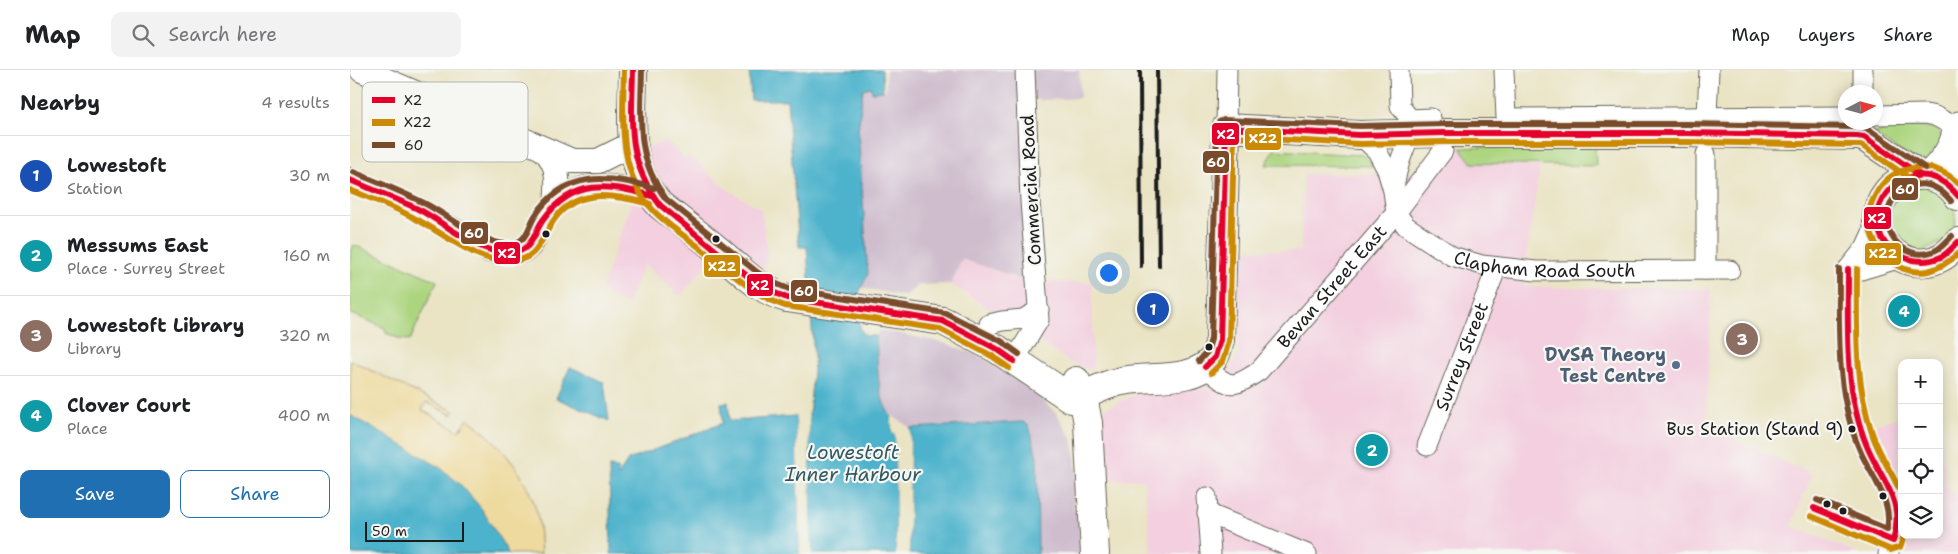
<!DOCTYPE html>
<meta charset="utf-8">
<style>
body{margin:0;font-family:"Shantell Sans",sans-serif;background:#f2f2f2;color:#202124}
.controls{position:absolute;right:15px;bottom:15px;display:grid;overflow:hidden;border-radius:10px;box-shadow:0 2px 12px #0003}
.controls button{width:45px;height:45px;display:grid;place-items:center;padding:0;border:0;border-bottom:1px solid #e0e0e0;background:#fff;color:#202124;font:25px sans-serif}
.compass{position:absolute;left:1488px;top:15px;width:45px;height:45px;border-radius:50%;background:#fff;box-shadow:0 2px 12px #0003;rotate:84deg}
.scale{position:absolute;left:15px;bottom:12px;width:99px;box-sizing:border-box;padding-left:5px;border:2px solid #1c1c1c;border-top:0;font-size:14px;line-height:18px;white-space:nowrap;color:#1c1c1c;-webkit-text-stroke:4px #f6f6f2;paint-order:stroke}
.you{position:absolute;left:758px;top:202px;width:18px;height:18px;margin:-12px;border:4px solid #fff;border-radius:50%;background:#1a73e8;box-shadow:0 0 0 8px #1a73e833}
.badge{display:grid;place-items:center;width:32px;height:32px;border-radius:50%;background:#1f6fb2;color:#fff;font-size:16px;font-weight:700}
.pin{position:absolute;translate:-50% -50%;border:2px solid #fff;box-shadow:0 1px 5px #0006}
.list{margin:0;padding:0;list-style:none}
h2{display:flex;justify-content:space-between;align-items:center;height:65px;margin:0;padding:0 20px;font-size:21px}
h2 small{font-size:16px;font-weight:400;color:#757577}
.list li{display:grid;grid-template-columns:32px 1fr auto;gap:15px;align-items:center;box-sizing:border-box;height:80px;padding:0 20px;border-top:1px solid #e0e0e0}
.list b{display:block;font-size:19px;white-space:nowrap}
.list p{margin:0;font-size:16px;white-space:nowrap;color:#757577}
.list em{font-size:16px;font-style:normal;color:#757577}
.actions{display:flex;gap:10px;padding:15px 20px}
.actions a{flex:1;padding:11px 0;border:1px solid #1f6fb2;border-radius:10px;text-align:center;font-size:18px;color:#1f6fb2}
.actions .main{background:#1f6fb2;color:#fff}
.icon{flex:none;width:28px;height:28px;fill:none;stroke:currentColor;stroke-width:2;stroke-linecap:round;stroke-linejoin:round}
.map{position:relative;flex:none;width:1608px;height:484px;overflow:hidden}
header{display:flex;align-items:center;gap:30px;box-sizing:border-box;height:70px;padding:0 25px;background:#fff;border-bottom:1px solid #e0e0e0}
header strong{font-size:24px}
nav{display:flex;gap:28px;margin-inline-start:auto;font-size:18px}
.search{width:350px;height:45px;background:#f2f2f2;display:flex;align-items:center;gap:12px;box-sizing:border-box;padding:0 18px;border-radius:10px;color:#757577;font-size:19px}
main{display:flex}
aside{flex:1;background:#fff}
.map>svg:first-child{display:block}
.built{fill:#f3cfdf}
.industrial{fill:#cfbdce}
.green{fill:#add580;stroke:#64784e}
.sand{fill:#eeda9e;stroke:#857b5d}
.water{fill:#4db3cc;stroke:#346874}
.pier{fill:#eae4c5}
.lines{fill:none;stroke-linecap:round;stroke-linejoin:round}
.minor-casing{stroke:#646257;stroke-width:21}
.major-casing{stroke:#646257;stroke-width:26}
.highway-casing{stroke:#646257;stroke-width:30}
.minor{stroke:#fff;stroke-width:19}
.major{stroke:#fff;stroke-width:24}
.highway{stroke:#fff;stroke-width:28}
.rail{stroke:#1c1c1c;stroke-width:4}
.bus-1-casing{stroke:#f6f6f2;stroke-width:10}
.bus-2-casing{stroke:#f6f6f2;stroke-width:10}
.bus-3-casing{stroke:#f6f6f2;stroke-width:10}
.bus-1{stroke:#e4002b;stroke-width:6}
.bus-2{stroke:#cb8a06;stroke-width:6}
.bus-3{stroke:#7a4b2a;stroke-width:6}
.bus-dot{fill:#1c1c1c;stroke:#f6f6f2;stroke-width:2}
.service-dot{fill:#5c6f8a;stroke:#f6f6f2;stroke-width:2}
.labels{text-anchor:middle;stroke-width:4.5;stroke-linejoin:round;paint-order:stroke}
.bus-label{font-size:17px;fill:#1c1c1c;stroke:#f6f6f2;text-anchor:end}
.street-label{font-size:18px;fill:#1c1c1c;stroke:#f6f6f2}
.service-label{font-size:18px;font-weight:bold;fill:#4e5e75;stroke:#f6f6f2;text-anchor:end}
.water-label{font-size:19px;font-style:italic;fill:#305862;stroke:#f6f6f2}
.key{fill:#f6f6f2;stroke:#b5b5b2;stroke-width:1}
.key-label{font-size:14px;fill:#1c1c1c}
.line-badge{stroke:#f6f6f2;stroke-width:2}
.badge-label{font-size:14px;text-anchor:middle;font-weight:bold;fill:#fff}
</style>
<header>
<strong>Map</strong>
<div class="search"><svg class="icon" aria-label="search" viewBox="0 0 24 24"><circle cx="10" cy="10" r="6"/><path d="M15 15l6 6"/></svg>Search here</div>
<nav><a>Map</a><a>Layers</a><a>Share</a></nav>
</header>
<main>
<aside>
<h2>Nearby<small>4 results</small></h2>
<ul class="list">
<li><span class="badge" style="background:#1a4fb4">1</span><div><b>Lowestoft</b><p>Station</p></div><em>30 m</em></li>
<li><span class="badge" style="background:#0f9aa8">2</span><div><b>Messums East</b><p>Place · Surrey Street</p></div><em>160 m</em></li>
<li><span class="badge" style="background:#8d6e63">3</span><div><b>Lowestoft Library</b><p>Library</p></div><em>320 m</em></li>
<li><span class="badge" style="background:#0f9aa8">4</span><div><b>Clover Court</b><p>Place</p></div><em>400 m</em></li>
</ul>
<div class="actions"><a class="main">Save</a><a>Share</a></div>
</aside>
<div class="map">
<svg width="1608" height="484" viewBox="0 0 1608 484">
<rect width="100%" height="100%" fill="#f6f6f2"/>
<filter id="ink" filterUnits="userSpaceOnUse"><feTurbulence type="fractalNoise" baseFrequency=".02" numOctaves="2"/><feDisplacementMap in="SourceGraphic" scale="10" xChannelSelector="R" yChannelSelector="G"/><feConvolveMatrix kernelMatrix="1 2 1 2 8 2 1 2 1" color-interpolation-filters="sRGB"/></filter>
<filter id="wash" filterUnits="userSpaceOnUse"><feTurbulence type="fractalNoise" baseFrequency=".0096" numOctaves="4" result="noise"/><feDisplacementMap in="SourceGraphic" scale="20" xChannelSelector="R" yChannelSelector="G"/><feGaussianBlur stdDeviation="1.12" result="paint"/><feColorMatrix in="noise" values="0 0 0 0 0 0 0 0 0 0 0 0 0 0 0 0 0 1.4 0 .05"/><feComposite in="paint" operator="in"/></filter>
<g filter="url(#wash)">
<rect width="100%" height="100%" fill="#eae4c5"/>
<g class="built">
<polygon points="316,70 333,88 341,87 375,118 411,139 418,185 413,199 374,173 330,226 294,194 277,235 251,220 280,137 296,79"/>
<polygon points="1110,78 1122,93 1190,97 1176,188 1174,217 1361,219 1356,357 1462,404 1441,456 1509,484 801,484 794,410 751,409 750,341 787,324 859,317 879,300 888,285 888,180 950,181 954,104 1084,103"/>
<polygon points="612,189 673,211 742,213 743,298 739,300 720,292 601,214"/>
<polygon points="1552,345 1552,465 1589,465 1589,348 1596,416 1608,428 1608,484 1528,484 1539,452 1538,440 1524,407 1515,397 1502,364"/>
</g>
<g class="industrial">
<polygon points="536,0 729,0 730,28 691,30 670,28 682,211 676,211 612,189 601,214 568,215 555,226 511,218 518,203 508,60 513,19 521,17 522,22 536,20"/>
<polygon points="529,260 590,272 623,283 643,294 687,325 706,343 722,368 725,385 728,416 723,419 724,441 728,441 731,484 688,484 687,387 673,352 560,358 537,342 531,327 526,266"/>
</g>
<g class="green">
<polygon points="1537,54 1586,58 1594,68 1579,89 1571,93 1521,64 1535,60"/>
<polygon points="1245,74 1246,96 1122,93 1110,78"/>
<polygon points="924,80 1012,85 1028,96 916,95"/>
<polygon points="1576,114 1603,133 1606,150 1602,167 1566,185 1536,157 1545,125"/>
<polygon points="4,175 87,211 60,270 50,269 36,263 35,258 2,244 0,244 0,184"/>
</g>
<path class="sand" d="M0 290 104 341 102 345 76 332 72 340 109 361 118 349C152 374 182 411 189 453 190 463 190 474 191 484H61L0 457Z"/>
<g class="water">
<path d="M399 0H532L533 21 522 22 521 17 513 19 508 60 518 204 508 225 510 259 516 266H526C528 289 526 331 542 347V363H545L546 484H462L459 347 464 289 457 177H449L437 30H401Z"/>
<polygon points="220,297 254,312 259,351 206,328"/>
<polygon points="378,332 380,351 446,346 450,484 261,484 259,397 267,398 268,406 278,390 373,353 371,333"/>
<polygon points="0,345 88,396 110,414 131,438 159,484 0,484"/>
<polygon points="673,352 679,356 687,387 688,484 559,484 560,358"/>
</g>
<g class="pier">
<polygon points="446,346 448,346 452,484 450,484"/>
<polygon points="457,347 459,347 462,484 459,484"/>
<polygon points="542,347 544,348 544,361 548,363 548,484 546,484 545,364 542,363"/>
<polygon points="558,356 560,358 559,484 557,484"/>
</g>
</g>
<g filter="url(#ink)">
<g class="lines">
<defs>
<g id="minor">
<polyline points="1049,0 1050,36 1060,49 1081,48"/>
<polyline points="1154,0 1156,48 1496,46"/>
<polyline points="1513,0 1513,22"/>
<polyline points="1526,45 1576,44 1585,46 1602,55"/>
<polyline points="1357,46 1359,0"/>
<polyline points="876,58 877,0"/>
<polyline points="1602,64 1605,122"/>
<path id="s1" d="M1010 65 1027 81 1037 100 1043 121 1046 143 1056 156 1102 186 1132 195 1186 201 1380 200"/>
<polyline points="1356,84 1356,200"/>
<path d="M1573 105C1586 93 1603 75 1602 55L1608 51"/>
<path d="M1044 118C1047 98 1052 81 1062 63"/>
<path d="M1498 199C1498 236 1494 276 1500 313 1505 337 1511 363 1521 385 1541 427 1558 436 1538 484"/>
<polyline points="1498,199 1515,178 1527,152"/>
<polyline points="1498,199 1508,201 1551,188"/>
<polyline points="639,254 652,251 673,249 689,240"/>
<polyline points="664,291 689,250 680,131 675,0"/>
<path id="s2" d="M855 297C879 317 881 320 909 301L1046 143 1093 81"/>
<path id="s3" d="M1077 376 1147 197"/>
<polyline points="857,427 861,484"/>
<polyline points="857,443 957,484"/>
</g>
<g id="major">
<polyline points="12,0 222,91 248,91 282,74"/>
<path d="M193 79C210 93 208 114 206 134"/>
<path d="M0 110 69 140 138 180C148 183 165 185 175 179 185 173 187 159 193 150 223 107 258 113 302 126"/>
</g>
<g id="highway">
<path d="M283 0C283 49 274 95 310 135 330 151 351 166 371 183 392 201 409 220 437 228L593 251 647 279 722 329C739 325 754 314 772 311 800 305 844 314 864 288 867 283 868 276 870 270L876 58 1010 65 1094 63H1337L1507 66 1514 67 1570 105"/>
<path d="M1608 126C1599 113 1583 103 1566 106 1554 108 1544 113 1537 122 1501 168 1570 223 1608 172"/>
<polyline points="726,311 733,327 738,353 745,484"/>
</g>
</defs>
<use href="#minor" class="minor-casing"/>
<use href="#major" class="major-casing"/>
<use href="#highway" class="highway-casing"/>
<use href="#minor" class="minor"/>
<use href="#major" class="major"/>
<use href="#highway" class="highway"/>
<g class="rail">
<polyline points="790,0 791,196"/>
<polyline points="807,0 809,196"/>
</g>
<defs>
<g id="bus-1">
<path d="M283 0C282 53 276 90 310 135L401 209 418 220 437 228 593 251 647 279 664 291"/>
<path d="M0 110C23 120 47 129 70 140 96 154 131 185 161 183 183 181 183 164 193 150 223 108 259 114 302 126"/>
<path d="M1608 126C1597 112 1583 103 1565 106 1542 110 1523 133 1528 156 1533 185 1566 198 1591 187 1597 184 1603 177 1608 172"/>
<polyline points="855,297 865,287 870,270 876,58 1010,65 1094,63 1337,63 1507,66 1514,67 1570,105"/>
<path d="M1464 438 1543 471C1556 431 1531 410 1517 376 1494 321 1498 257 1498 199"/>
</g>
<g id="bus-2">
<path d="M274 0C273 48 267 103 304 141 320 158 342 170 360 186 384 205 405 226 435 236L590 259 642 286 659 298"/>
<path d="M1608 113C1594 100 1577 94 1559 99 1544 102 1533 111 1526 124 1524 128 1521 133 1520 138 1512 170 1544 208 1578 201 1590 198 1599 192 1608 184"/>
<path d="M0 120C22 129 45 137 66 149 95 164 129 194 162 191 184 190 189 175 199 158 221 116 262 124 300 134"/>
<path d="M1507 199C1507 253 1504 311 1522 363 1529 385 1543 404 1552 425"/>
<polyline points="861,303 873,291 879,271 884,67 1010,74 1094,72 1337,72 1506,75 1511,75 1565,112"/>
<polyline points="1461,446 1541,480 1550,477 1554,465"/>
</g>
<g id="bus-3">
<path d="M292 0C291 50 285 87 316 129L407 202 422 212 439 219 595 243 651 271 669 284"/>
<path d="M3 102C27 112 51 121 74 133 96 144 134 175 158 174 177 174 177 159 185 146 215 100 257 105 304 118"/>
<path d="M1601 131C1592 120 1580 112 1565 115 1554 118 1546 123 1541 133 1526 164 1559 196 1588 179 1593 176 1598 170 1602 166"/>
<polyline points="849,291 857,282 861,269 867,58 869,52 874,50 1010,56 1094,54 1337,54 1507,57 1518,59 1575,98"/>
<path d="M1467 430 1537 459C1543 432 1523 408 1512 385 1485 328 1489 260 1489 199"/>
</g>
</defs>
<use href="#bus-1" class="bus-1-casing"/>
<use href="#bus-2" class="bus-2-casing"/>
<use href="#bus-3" class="bus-3-casing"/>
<use href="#bus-1" class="bus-1"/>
<use href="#bus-2" class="bus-2"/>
<use href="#bus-3" class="bus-3"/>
</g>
</g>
<g class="bus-dot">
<circle cx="196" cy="164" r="4.5"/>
<circle cx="366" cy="169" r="4.5"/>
<circle cx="859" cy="277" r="4.5"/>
<circle cx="1502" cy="359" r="4.5"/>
<circle cx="1533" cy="426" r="4.5"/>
<circle cx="1477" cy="434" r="4.5"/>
<circle cx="1493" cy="441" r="4.5"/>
</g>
<circle class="service-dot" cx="1326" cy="295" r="5"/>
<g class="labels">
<g class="bus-label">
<text x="1493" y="365">Bus Station (Stand 9)</text>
</g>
<g class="street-label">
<text transform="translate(681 120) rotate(-93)" y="6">Commercial Road</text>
<text dy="6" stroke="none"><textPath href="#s1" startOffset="254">Clapham Road South</textPath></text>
<text dy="6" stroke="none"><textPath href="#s2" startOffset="174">Bevan Street East</textPath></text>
<text dy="6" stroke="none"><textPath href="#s3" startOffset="96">Surrey Street</textPath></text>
</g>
<g class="service-label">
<text x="1316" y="291">DVSA Theory<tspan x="1316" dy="21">Test Centre</tspan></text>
</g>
<g class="water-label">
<text x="503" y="389">Lowestoft<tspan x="503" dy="22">Inner Harbour</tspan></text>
</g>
</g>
<rect x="12" y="12" width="166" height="80" rx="8" class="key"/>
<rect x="22" y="27" width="23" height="6" fill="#e4002b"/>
<rect x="22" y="49" width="23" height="7" fill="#cb8a06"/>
<rect x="22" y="72" width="23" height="6" fill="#7a4b2a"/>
<g class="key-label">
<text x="54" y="35">X2</text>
<text x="54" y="57">X22</text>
<text x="54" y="80">60</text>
</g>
<g class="line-badge">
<rect x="861" y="52" width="29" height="24" rx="5" fill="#e4002b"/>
<rect x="894" y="57" width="38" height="24" rx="5" fill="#cb8a06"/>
<rect x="852" y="80" width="28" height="24" rx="5" fill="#7a4b2a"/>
<rect x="1541" y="107" width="28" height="24" rx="5" fill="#7a4b2a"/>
<rect x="1513" y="136" width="29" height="24" rx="5" fill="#e4002b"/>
<rect x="110" y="151" width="29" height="24" rx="5" fill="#7a4b2a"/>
<rect x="143" y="171" width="28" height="24" rx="5" fill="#e4002b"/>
<rect x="1514" y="172" width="38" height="24" rx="5" fill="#cb8a06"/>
<rect x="353" y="184" width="38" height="24" rx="5" fill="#cb8a06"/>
<rect x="396" y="203" width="28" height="24" rx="5" fill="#e4002b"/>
<rect x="440" y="209" width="28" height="24" rx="5" fill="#7a4b2a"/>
</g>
<g class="badge-label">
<text x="876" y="69">X2</text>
<text x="913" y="73">X22</text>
<text x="866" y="97">60</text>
<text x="1555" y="124">60</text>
<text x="1527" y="153">X2</text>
<text x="124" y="168">60</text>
<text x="157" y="188">X2</text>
<text x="1533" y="188">X22</text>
<text x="372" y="201">X22</text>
<text x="410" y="220">X2</text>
<text x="454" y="226">60</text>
</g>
</svg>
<div class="controls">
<button>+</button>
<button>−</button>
<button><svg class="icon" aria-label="locate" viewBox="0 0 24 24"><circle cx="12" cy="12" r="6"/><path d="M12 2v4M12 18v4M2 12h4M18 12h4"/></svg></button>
<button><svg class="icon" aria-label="layers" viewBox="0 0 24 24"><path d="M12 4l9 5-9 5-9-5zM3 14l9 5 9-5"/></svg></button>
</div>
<svg class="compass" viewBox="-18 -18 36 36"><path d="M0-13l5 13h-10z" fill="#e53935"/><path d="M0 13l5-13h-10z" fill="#757577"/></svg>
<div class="scale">50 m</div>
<div class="you"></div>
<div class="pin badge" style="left:803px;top:239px;background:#1a4fb4">1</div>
<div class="pin badge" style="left:1022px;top:380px;background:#0f9aa8">2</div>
<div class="pin badge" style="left:1392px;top:269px;background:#8d6e63">3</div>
<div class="pin badge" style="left:1554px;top:241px;background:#0f9aa8">4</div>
</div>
</main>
